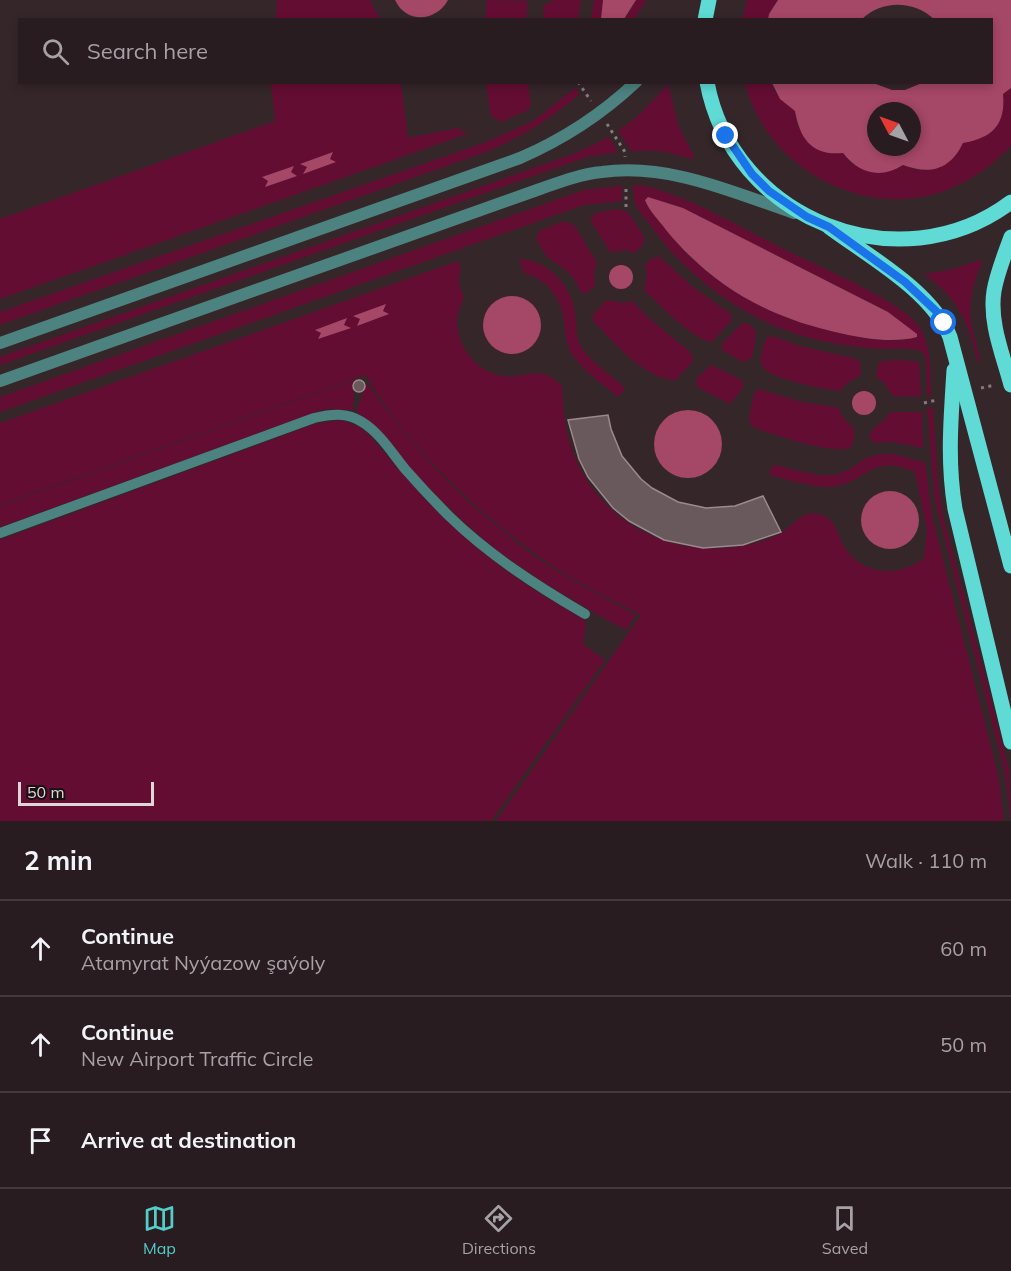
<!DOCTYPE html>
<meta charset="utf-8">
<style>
body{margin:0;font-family:Mulish,sans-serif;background:#302529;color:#f1f3f6}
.compass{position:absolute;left:867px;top:102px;width:54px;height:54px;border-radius:50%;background:#281c20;box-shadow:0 3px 9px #0003;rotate:311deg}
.scale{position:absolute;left:18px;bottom:15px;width:136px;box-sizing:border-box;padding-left:6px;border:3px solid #e0d6d9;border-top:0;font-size:16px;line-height:21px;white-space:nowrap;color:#e0d6d9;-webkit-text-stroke:4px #181113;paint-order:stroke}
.stop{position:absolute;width:18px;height:18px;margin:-14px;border:4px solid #1a73e8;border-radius:50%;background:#fff}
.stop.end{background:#1a73e8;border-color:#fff;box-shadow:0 2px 6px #0008}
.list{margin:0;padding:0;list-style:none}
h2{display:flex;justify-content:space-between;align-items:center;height:78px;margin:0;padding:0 24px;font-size:26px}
h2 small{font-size:20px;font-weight:400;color:#a5a1a5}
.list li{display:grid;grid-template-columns:39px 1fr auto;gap:18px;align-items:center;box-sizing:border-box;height:96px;padding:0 24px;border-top:2px solid #443a3e}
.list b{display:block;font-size:22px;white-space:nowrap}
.list p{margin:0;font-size:20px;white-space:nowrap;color:#a5a1a5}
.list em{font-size:20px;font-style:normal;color:#a5a1a5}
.icon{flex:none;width:33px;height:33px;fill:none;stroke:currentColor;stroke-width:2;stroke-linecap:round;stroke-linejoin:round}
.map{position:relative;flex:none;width:1011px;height:821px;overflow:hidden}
.search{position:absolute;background:#281c20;box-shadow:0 3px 9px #0003;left:18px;right:18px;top:18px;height:66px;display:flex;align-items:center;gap:15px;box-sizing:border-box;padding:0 21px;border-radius:0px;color:#a5a1a5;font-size:22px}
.sheet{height:366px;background:#281c20}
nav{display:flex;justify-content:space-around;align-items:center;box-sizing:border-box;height:84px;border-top:2px solid #443a3e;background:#281c20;font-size:16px;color:#a5a1a5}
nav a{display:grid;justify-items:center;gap:3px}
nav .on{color:#54cdc8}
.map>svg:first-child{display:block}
.green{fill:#640d32;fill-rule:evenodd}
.water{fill:#a54766;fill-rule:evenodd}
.building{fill:#69585c;stroke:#9b898d;stroke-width:1.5}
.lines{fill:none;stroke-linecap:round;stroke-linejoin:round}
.path{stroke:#877b7e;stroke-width:3;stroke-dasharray:3 4.5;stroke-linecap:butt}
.service{stroke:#4c827f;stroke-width:10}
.tertiary{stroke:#4c827f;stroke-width:12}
.primary{stroke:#5fdad4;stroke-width:15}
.route{stroke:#1a73e8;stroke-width:8}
</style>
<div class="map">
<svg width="1011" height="821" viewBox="0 0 1011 821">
<rect width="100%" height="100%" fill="#35262a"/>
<g class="green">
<polygon points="277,0 370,0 380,19 276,19"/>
<polygon points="487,0 528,1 526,19 485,19"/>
<polygon points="555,0 581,0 578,19 543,19 544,5"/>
<polygon points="594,0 603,0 601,19 591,20"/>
<polygon points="636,0 647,0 634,19 624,20"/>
<polygon points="747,0 778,0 769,14 768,19 742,20"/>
<polygon points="271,83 401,83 408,138 458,128 467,134 0,299 0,219 275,121"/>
<polygon points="486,83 528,83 531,107 526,111 501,122 491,116"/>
<path d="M745 83H772L774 91 795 111 797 126 835 154 843 153 850 162 859 168H899L903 165 916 170 952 159 963 143C992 138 1006 124 1003 94L1011 88V146C993 165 972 180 947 190 864 221 766 169 745 83Z"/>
<polygon points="668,85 679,127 694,156 694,159 661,151 631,151 618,131 636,118"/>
<path d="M575 88 580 93C553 118 523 136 489 151L0 325V312L486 142 533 121Z"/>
<polygon points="609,137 618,152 587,157 0,365 0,357 576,153"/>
<path d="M633 185C647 185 660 190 673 195 711 209 747 231 784 249 813 264 901 301 918 325 932 345 930 373 931 396H927L926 360 922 351C908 348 895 349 881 349 859 348 835 344 813 339 750 323 691 281 653 229 640 211 633 209 633 185ZM669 203 683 208 888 312 916 334 917 337C895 344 866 339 844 334 782 321 730 297 684 251 673 239 663 225 652 212Z"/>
<polygon points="622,186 622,201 584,205 0,412 0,397 584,190"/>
<polygon points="618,209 629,213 644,237 643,245 634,253 626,250 610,252 591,221 591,217 599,212"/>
<polygon points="564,221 575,226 597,263 594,271 595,286 586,294 581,292 573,277 563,268 546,256 536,239 539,231"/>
<path d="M660 257 694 288 731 314V321L712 342C696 342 656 302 644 290L647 274 645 265 653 258Z"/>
<path d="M519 259C548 259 571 286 575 312 577 323 575 339 582 348 592 363 610 374 623 386L624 391 618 397C604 385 584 372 573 356 566 346 565 332 564 320 561 297 546 279 524 273Z"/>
<path d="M979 260 982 263C964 303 969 321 981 361L978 362C966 319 961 302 924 274L953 269Z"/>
<path d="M458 261 461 268 458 282 464 297C462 304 458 311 457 319 456 343 473 369 498 375 526 382 536 360 562 386 563 404 564 422 569 440 592 523 678 566 759 542 767 540 777 536 784 531 794 523 804 510 819 514 839 520 836 535 845 548 865 577 899 577 924 558L927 530 915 472C870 453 869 482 833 487 815 489 787 479 769 475L771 467 776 465C795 469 821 480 841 473 858 467 861 456 884 454 899 452 911 461 925 462L932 516 998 774 1004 821H496L641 615C605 596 567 578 534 553 486 517 439 475 401 427 388 411 377 392 365 375L0 505V423Z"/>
<path d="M607 300 623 303 632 301 650 319 689 351 693 357V361L676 380C646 381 613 341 593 321V314Z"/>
<path d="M742 323C763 323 754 345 752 358L743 362 723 351 721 345Z"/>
<path d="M773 336 800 346 857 359 860 363 861 375 847 383 841 391C825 389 769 380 762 366 758 358 764 346 766 338Z"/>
<polygon points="903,360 919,362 921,397 893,396 885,384 876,376 878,365 881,361"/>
<polygon points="711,365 738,378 744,383 742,389 730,404 697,387 696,379"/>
<polygon points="353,380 356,381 352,387 354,391 353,410 327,409 313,413 0,527 0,506"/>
<path d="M368 384C407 440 447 486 501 529 513 539 524 549 537 558 569 579 603 597 636 615L626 630C564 596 503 561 452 511 440 499 427 487 416 475 397 452 382 427 356 412L366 385Z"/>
<path d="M759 389 802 402 839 408 841 415 854 429V441L850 448C830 454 776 436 755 428L749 423V419L754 393Z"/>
<polygon points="927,408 933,408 938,484 943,516 1009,769 1011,821 1004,770 935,501"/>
<path d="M890 412H922L923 448 892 442 875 443 869 438C871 426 885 423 890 412Z"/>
<path d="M341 420 360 427 369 435C395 464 418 494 446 520 486 559 534 592 583 619L586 624 583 644 605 660 491 821H0V540L315 424Z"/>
</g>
<g class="water">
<path d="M395 0H448C436 22 406 24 395 0Z"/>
<polygon points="603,0 636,0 624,19 601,19"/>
<path d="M778 0H1011V88L1003 94C1006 125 992 138 963 143 950 170 930 175 903 165 881 179 859 174 843 153 813 156 800 140 795 111L780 99 772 83H873L892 90H905L922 83 992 82V20L934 19C913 0 882 0 862 19H768L769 14ZM876 111H912V147H876Z"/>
<polygon points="333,152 330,159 336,162 303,174 307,167 300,164"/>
<polygon points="294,166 291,172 297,176 265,187 268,181 262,177"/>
<path d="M648 197 683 208 888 312 917 334V337C895 343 866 339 844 334 771 319 714 288 666 230 659 220 649 211 645 200Z"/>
<circle cx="621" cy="277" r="12"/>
<circle cx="512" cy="325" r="29"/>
<polygon points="386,304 383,311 389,314 357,326 360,319 353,316"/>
<polygon points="347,318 344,325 351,328 318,339 321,333 315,330"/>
<circle cx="864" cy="403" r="12"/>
<circle cx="688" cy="444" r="34"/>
<circle cx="890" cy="520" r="29"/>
</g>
<g class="building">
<circle cx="359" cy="386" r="6"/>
<polygon points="608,415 611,429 622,456 641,479 652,488 678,502 706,508 735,506 763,496 781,532 743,545 703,548 664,540 629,521 613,508 588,477 579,459 568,420"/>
</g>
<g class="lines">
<g class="path">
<polyline points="578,82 591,101"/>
<polyline points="607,124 625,152 625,157"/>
<polyline points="626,207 626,185"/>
<polyline points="981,388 995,385"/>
<polyline points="924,403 937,400"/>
</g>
<path class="service" d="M0 533 314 418C331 414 347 412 362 422 380 433 392 453 405 469 419 485 434 501 449 516 489 555 537 586 585 614"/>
<g class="tertiary">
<path d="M0 343 520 158C564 139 601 115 636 82"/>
<path d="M0 381 540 189C560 182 581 174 602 172 669 163 732 192 794 213"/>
</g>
<g class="primary">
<polyline points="705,20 709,0"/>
<path d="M707 82C732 219 899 286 1011 202"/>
<path d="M829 227C868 256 932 291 950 337L1011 566"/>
<path d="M1011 237C1005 254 997 273 994 291 989 322 1003 355 1011 385"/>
<path d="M954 370C951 419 947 460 955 509L1011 742"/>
</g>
</g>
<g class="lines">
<polyline class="route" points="726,136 752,174 769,191 807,217 829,227 905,282 936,311 944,323"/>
</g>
</svg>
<svg class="compass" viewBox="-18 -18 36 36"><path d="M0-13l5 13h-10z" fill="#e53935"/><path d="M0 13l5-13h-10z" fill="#a5a1a5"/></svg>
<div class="scale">50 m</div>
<div class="stop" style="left:944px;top:323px"></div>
<div class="stop end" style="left:726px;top:136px"></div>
<div class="search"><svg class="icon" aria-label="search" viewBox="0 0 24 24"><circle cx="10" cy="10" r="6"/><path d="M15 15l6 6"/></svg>Search here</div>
</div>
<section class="sheet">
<h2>2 min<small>Walk · 110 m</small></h2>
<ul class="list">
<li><svg class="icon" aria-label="ahead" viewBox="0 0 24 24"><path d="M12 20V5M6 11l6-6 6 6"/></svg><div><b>Continue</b><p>Atamyrat Nyýazow şaýoly</p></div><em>60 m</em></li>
<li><svg class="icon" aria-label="ahead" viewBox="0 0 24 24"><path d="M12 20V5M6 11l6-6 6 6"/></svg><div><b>Continue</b><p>New Airport Traffic Circle</p></div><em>50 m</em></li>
<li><svg class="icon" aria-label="arrive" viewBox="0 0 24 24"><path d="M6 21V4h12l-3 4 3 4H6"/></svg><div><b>Arrive at destination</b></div></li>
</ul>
</section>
<nav>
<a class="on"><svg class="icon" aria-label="map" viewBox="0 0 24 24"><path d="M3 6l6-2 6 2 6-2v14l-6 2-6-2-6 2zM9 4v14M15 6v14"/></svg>Map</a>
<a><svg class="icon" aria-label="directions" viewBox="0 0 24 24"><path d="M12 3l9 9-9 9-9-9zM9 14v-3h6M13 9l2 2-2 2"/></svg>Directions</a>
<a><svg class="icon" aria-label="saved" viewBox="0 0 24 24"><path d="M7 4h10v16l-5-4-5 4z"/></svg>Saved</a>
</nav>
